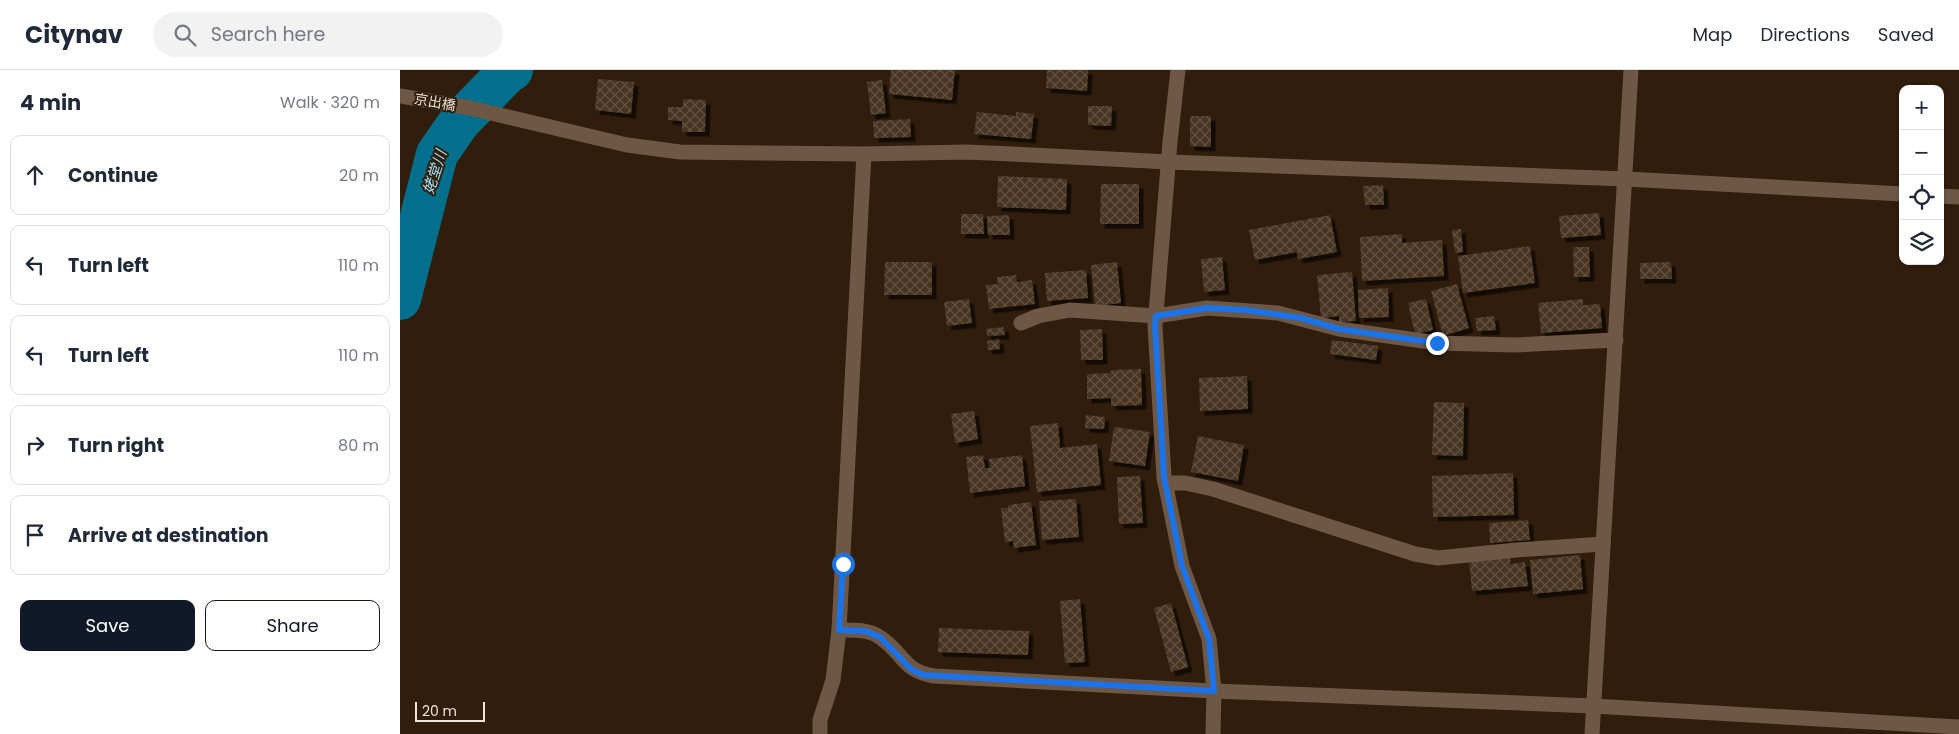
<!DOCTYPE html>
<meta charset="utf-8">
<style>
body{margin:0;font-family:Poppins,"Noto Sans JP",sans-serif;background:#f2f2f3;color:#1f2937}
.controls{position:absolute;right:15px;top:15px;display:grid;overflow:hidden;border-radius:10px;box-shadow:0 1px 4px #0004}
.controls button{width:45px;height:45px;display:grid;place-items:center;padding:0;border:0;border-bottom:1px solid #e0e1e3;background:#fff;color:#1f2937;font:25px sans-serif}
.scale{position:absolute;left:15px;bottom:12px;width:70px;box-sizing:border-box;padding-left:5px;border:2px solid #f0e3d8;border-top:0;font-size:14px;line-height:18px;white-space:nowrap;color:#f0e3d8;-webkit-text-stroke:4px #301d0c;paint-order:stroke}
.stop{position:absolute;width:15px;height:15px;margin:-11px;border:4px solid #1a73e8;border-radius:50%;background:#fff}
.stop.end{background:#1a73e8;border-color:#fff;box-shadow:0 1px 5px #0008}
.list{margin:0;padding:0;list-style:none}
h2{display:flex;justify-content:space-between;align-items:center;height:65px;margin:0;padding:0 20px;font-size:21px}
h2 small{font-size:16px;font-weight:400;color:#747a83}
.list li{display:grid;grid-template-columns:32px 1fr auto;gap:15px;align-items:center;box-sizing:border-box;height:80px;margin:0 10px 10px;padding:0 10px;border:1px solid #e0e1e3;border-radius:10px}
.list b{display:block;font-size:19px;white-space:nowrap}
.list em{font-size:16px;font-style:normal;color:#747a83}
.actions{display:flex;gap:10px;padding:15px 20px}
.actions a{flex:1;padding:11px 0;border:1px solid #111827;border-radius:10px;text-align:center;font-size:18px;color:#111827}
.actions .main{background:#111827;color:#fff}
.icon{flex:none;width:28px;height:28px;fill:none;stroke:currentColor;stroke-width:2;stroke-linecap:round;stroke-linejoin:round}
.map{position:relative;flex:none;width:1559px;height:664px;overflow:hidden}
header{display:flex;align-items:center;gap:30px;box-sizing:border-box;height:70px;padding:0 25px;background:#fff;border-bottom:1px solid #e0e1e3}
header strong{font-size:24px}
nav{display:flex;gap:28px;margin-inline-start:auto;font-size:18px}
.search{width:350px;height:45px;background:#f2f2f3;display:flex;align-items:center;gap:12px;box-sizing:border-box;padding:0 18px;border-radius:28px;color:#747a83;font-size:19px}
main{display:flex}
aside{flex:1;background:#fff}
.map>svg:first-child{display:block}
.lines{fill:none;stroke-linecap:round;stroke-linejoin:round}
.river{stroke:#02708c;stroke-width:42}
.building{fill:url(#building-cross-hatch);filter:url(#shadow)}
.minor{stroke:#6e5845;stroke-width:15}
.route{stroke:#1a73e8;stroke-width:6}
.labels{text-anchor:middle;stroke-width:4;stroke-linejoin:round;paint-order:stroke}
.street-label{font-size:14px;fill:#f0e3d8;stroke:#301d0c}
.water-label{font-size:15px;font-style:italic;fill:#a1e3fb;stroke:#301d0c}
</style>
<header>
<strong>Citynav</strong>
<div class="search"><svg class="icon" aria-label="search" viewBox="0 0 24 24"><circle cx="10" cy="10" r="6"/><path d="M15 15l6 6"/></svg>Search here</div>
<nav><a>Map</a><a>Directions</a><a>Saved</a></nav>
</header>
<main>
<aside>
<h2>4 min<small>Walk · 320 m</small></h2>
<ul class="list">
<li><svg class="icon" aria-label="ahead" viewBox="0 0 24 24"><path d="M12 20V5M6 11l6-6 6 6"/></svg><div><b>Continue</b></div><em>20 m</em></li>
<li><svg class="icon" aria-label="left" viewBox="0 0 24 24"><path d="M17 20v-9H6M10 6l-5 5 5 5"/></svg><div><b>Turn left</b></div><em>110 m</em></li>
<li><svg class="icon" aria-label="left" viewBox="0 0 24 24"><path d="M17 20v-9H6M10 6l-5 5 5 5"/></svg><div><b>Turn left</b></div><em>110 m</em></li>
<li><svg class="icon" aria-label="right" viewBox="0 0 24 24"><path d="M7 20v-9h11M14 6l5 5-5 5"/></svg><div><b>Turn right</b></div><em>80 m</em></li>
<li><svg class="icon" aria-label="arrive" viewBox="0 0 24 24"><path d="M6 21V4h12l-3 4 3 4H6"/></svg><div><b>Arrive at destination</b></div></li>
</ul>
<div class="actions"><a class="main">Save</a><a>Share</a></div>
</aside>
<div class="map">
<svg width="1559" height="664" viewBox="0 0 1559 664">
<defs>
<pattern id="building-cross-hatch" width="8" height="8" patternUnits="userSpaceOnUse" patternTransform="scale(1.25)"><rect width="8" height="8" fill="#473521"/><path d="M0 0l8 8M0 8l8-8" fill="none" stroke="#625240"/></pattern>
<filter id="shadow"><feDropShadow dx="4.5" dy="4.5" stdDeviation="0" flood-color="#0009"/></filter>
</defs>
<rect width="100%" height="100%" fill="#301d0c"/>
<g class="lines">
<polyline class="river" points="0,229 37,84 60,51 107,3 112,0"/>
</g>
<g class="building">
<polygon points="491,0 555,0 552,30 489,24"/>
<polygon points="647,0 688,0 687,21 646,18"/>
<polygon points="198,9 234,12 231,44 195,40"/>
<polygon points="482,10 486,43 471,45 467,12"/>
<polygon points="283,29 306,30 305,62 282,62 282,51 268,50 268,37 283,37"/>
<polygon points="688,36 712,36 711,56 688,55"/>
<polygon points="577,42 616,46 616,42 634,44 631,69 574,64"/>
<polygon points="790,46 811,46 811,77 790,76"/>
<polygon points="510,49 511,67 474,68 473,51"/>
<polygon points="598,106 667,109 666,140 597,137"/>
<polygon points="701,114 739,114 739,154 700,154"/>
<polygon points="983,115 984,135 965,135 963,116"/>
<polygon points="1199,143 1201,165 1161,168 1159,146"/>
<polygon points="561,144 583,144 584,164 561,164"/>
<polygon points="609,145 610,165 588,165 587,146"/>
<polygon points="930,145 937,182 898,189 897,182 855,190 849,160"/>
<polygon points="1061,159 1063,182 1055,183 1052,160"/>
<polygon points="1002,164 1002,173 1042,170 1044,206 962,211 960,167"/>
<polygon points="1130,176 1135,213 1063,223 1058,186"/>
<polygon points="1173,177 1189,177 1190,207 1174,207"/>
<polygon points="822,187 825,220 804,222 801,189"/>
<polygon points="485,192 532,192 532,225 484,225"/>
<polygon points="717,192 721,233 695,236 691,195"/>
<polygon points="1271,192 1272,209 1240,209 1240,193"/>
<polygon points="686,200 688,228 647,231 645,203"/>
<polygon points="952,202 956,251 939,252 939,246 921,248 917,205"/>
<polygon points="616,205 617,212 632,210 635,234 589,239 586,215 598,214 597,207"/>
<polygon points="1057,214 1069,258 1043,266 1031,221"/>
<polygon points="988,218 989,247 959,248 958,220"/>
<polygon points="569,229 572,253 547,256 544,232"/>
<polygon points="1026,229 1033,260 1015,264 1008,233"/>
<polygon points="1183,229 1183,235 1200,234 1202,258 1141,263 1138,233"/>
<polygon points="1094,246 1096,260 1077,261 1075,248"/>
<polygon points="604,257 605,265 587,266 586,259"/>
<polygon points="702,259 703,290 681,290 680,260"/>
<polygon points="599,269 600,279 588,280 587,271"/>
<polygon points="932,270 978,276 976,290 930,284"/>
<polygon points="741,299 742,335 711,336 711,328 687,329 687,304 711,303 711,300"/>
<polygon points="847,306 848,339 800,341 799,308"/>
<polygon points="1034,332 1064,333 1063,386 1032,385"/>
<polygon points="574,341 578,369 555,373 551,344"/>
<polygon points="686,345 705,347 704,359 685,358"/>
<polygon points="658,353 660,378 697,374 701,415 637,422 630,356"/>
<polygon points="714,357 750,362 745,396 709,391"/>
<polygon points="798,366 844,375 838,411 791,402"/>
<polygon points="583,385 585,398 590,398 589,389 622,385 625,416 570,423 566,387"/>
<polygon points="1113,403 1114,445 1033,447 1032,406"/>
<polygon points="740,406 743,453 719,454 717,407"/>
<polygon points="676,429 679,467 642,470 639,431"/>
<polygon points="631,432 636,475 614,478 613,471 605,472 601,438 608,438 608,435"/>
<polygon points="1128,450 1130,470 1090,473 1089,453"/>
<polygon points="1180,485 1183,519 1133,524 1130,490"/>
<polygon points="1110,488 1111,494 1125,492 1128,516 1072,521 1069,491"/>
<polygon points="680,529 685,592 665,593 660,531"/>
<polygon points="771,533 788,597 771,602 754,538"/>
<polygon points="539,558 629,561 628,585 538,582"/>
</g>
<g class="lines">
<g class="minor">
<polyline points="778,0 770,72 755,256 764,407 782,496 809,569 814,621 813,664"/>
<polyline points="0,26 70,38 227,75 280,82 464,84 566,82 632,85 769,92 1226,109 1503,124"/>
<polyline points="1540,126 1559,127"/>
<polyline points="621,253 638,246 670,240 756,246 807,238 878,243 939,259 1037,273 1114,275 1216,270"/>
<polyline points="765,413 785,413 813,419 1015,484 1038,488 1116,480 1203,474"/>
<path d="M439 560C453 560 469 559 481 568 504 584 503 601 534 606L814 621 1193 636 1559 657"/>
<polyline points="420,664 420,650 433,610 439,560 464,84"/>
<polyline points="1192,664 1231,0"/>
</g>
</g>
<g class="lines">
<polyline class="route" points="443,494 439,560 465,561 480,567 512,600 524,605 814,621 809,569 782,496 764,407 755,256 756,246 807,238 846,240 901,248 939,259 1037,273"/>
</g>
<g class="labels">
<g class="street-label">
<text transform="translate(35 32) rotate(10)" y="5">京出橋</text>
</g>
<g class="water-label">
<text transform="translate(35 102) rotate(-72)" y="5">姥堂川</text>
</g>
</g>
</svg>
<div class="controls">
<button>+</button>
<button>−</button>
<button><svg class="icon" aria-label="locate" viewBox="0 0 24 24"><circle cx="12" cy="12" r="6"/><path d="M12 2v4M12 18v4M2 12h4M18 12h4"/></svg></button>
<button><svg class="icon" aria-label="layers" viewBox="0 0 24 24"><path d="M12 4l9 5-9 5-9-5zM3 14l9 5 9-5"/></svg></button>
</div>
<div class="scale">20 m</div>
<div class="stop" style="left:443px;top:494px"></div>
<div class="stop end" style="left:1037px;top:273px"></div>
</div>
</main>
